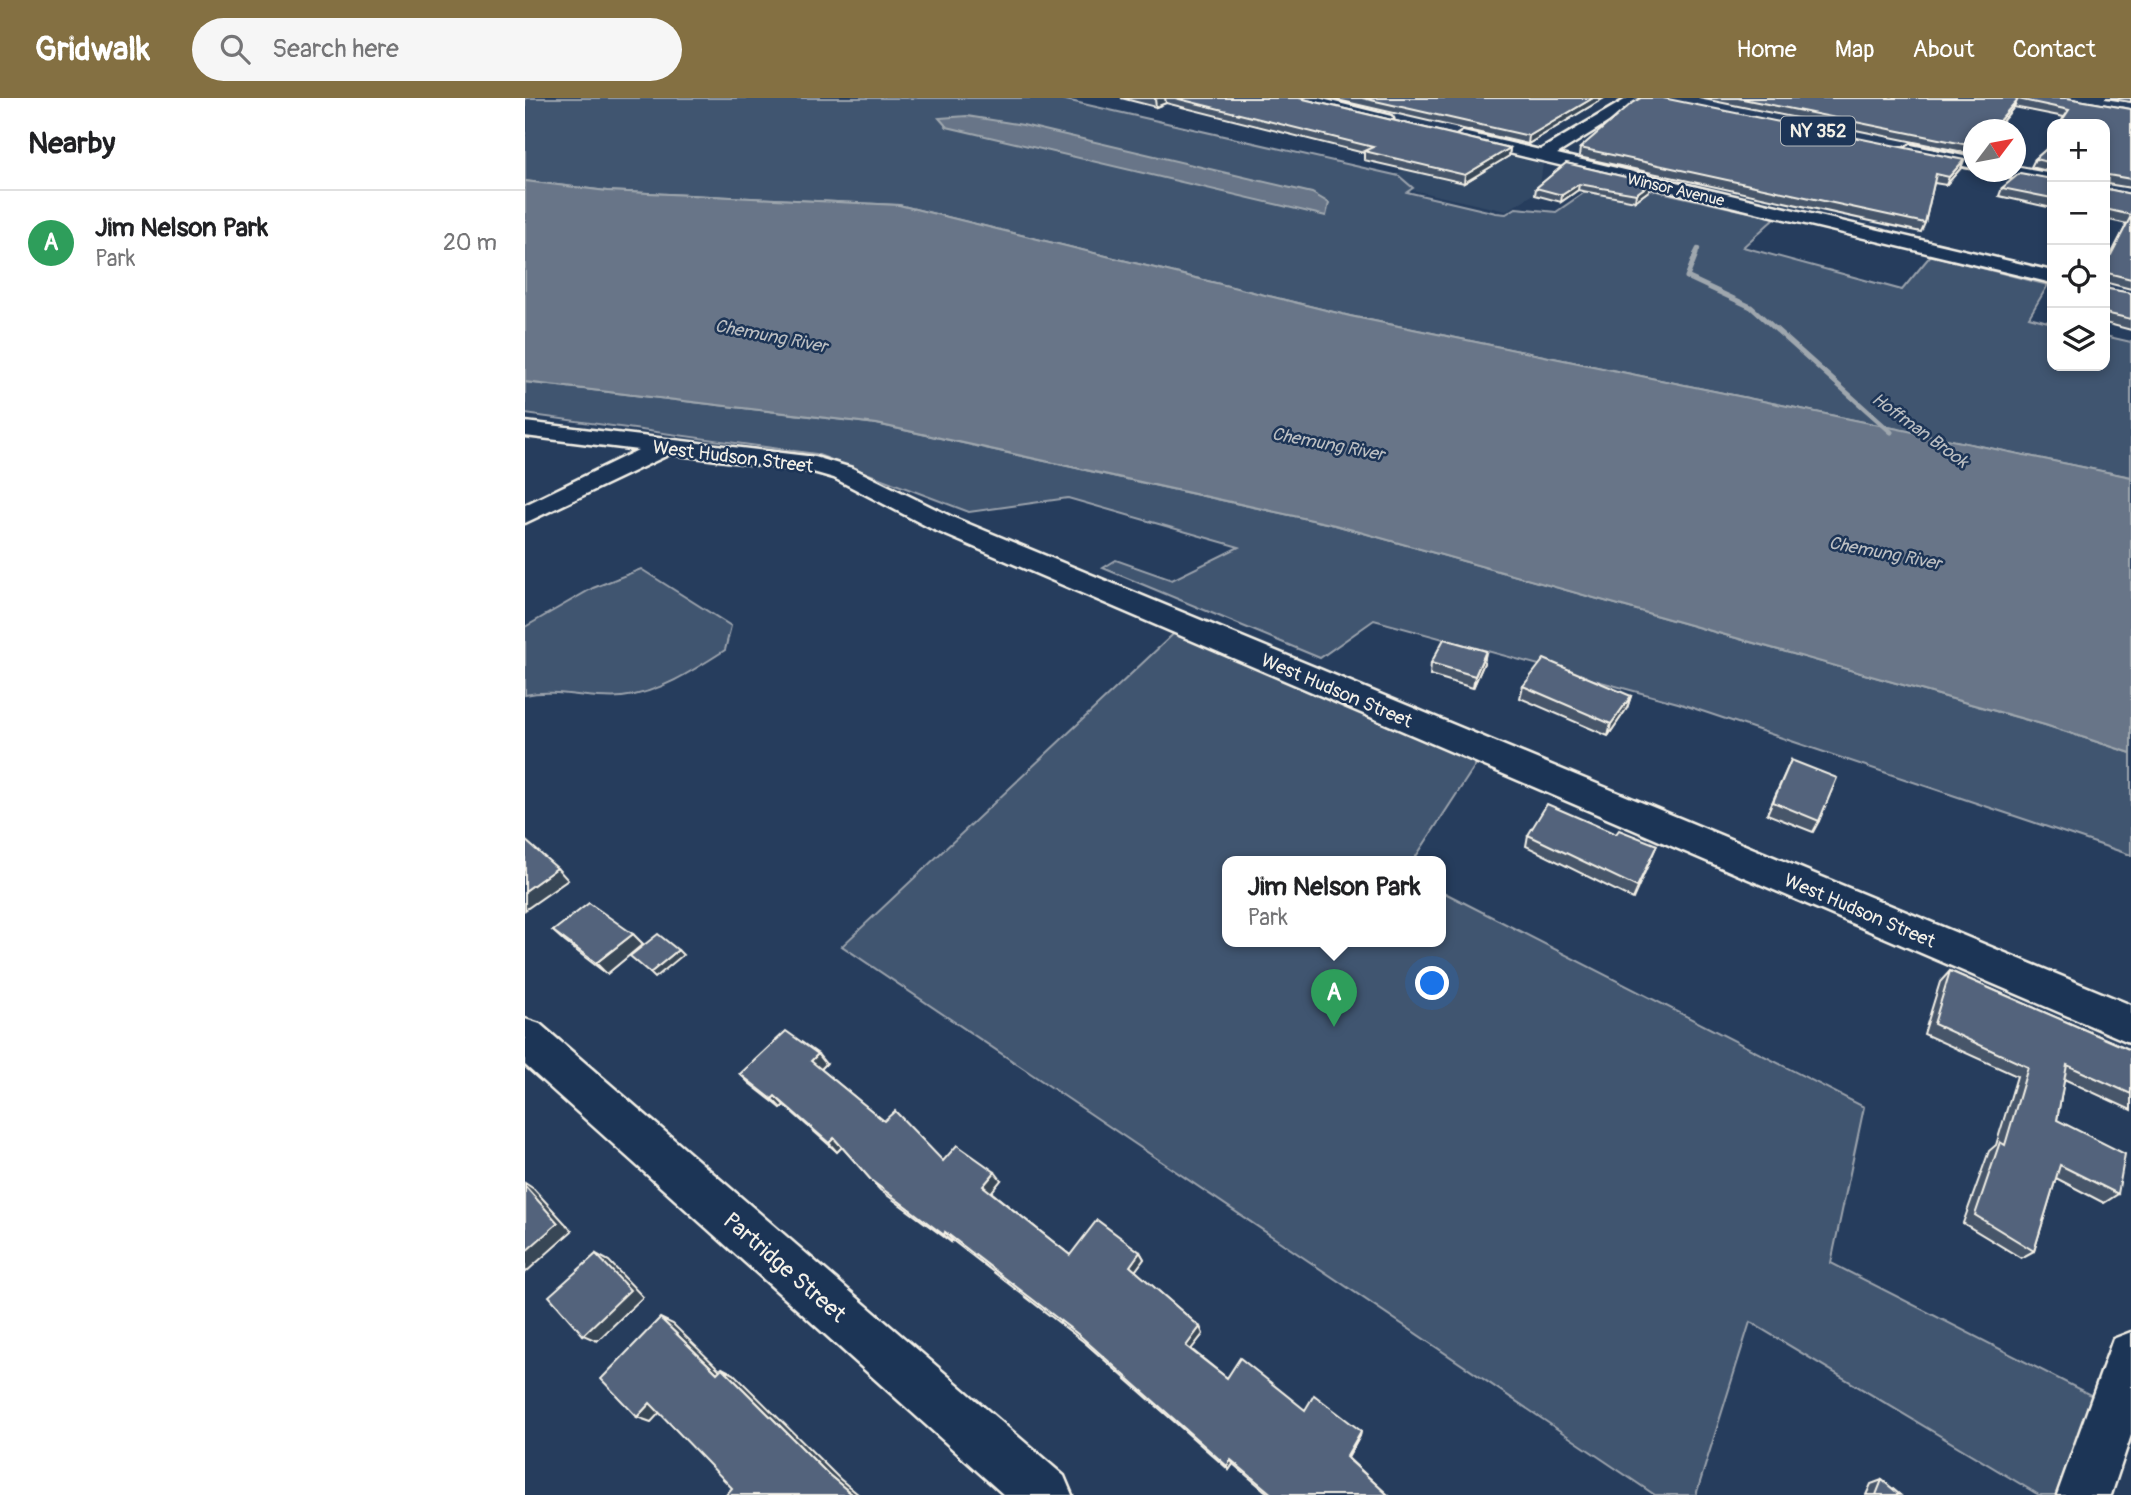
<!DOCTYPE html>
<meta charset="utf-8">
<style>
body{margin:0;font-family:Pangolin,sans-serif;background:#f6f6f6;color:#202124}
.controls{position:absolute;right:21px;top:21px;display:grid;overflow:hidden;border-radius:14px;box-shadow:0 4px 10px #0003}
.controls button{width:63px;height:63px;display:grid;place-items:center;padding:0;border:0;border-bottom:2px solid #e0e0e0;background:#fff;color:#202124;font:35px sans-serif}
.compass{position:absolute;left:1438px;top:21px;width:63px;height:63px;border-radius:50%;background:#fff;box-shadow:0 4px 10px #0003;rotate:58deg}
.you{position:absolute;left:908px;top:886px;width:24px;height:24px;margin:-18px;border:5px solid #fff;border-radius:50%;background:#1a73e8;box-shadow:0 0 0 10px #1a73e833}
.badge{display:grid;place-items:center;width:46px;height:46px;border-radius:50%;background:#847042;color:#fff;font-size:23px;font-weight:700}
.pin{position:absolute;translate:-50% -58px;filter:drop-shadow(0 2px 4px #0008)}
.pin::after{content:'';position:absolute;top:37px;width:24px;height:21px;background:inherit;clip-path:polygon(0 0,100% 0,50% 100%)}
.popup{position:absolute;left:697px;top:758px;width:224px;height:91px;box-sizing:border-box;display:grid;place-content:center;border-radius:14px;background:#fff;filter:drop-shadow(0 2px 5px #0005);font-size:23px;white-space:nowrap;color:#757577}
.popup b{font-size:26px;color:#202124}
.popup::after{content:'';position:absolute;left:50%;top:100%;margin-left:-14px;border:14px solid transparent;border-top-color:#fff}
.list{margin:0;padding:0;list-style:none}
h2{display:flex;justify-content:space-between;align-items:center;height:91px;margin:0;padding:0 28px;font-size:30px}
h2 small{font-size:23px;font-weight:400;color:#757577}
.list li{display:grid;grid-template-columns:46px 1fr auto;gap:21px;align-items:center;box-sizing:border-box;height:105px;padding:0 28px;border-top:2px solid #e0e0e0}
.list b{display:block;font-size:26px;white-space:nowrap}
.list p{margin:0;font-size:23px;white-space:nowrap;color:#757577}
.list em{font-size:23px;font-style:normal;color:#757577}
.icon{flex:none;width:38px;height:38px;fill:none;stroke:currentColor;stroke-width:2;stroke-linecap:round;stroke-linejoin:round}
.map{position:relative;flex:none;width:1606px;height:1397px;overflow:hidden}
header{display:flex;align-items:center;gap:42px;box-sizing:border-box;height:98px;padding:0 35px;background:#847042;color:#fff}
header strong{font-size:33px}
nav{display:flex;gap:38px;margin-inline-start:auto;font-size:24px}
.search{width:490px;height:63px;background:#f6f6f6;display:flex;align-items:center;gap:18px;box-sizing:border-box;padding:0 24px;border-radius:38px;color:#757577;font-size:26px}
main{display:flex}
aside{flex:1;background:#fff}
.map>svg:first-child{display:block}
.built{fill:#334966}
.green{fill:#40546f;stroke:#9aa2ac;stroke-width:2}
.water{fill:#677588;stroke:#9fa7ae;stroke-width:2}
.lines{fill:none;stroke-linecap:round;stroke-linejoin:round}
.stream-far1{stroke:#9fa7ae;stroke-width:4.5}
.stream{stroke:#9fa7ae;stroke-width:5}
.minor-casing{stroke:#f4f1e8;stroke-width:5}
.major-casing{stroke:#f4f1e8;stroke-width:6}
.minor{fill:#1d3557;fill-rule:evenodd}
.major{fill:#1d3557;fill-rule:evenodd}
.wall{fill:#47566a;stroke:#f4f1e8;stroke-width:2}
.shaded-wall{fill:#394656;stroke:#f4f1e8;stroke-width:2}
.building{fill:#52647b;stroke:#f4f1e8;stroke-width:2}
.labels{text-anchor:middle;stroke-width:5;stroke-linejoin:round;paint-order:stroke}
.far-street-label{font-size:16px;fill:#f4f1e8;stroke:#1d3557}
.shield{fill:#1d3557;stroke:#b4b9bc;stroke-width:2}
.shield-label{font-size:18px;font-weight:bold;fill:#f4f1e8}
.far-water-label{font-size:18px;font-style:italic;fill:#bcbfc2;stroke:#1d3557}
.street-label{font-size:19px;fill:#f4f1e8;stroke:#1d3557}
.near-street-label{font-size:23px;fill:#f4f1e8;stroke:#1d3557}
</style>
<header>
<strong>Gridwalk</strong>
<div class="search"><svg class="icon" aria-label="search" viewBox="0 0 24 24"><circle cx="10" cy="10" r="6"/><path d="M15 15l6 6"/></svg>Search here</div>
<nav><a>Home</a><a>Map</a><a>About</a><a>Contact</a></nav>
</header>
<main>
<aside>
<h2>Nearby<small></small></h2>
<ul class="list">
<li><span class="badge" style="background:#2e9e5b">A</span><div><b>Jim Nelson Park</b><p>Park</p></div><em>20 m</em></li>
</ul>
</aside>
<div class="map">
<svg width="1606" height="1397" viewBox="0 0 1606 1397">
<rect width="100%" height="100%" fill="#263d5d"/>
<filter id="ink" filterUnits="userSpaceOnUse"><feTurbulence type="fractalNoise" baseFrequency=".0143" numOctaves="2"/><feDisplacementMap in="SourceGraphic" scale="14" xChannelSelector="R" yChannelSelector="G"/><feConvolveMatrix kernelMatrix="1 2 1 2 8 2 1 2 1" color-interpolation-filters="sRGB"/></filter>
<g filter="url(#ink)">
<polygon class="built" points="925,45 1018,66 1014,93 981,113 856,85"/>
<g class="green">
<polygon points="0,0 532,0 874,78 888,90 882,94 971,115 981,116 991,110 1031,114 1079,81 1250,120 1218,149 1377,192 1406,157 1523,187 1504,219 1527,225 1527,268 1580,268 1580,238 1606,244 1606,379 825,218 374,107 82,93 0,83"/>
<polygon points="0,284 351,326 810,427 1520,627 1606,655 1606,757 1153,605 849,522 795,560 578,470 591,462 647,482 714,449 543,400 444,414 291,356 0,316"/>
<path d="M116 471 206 528 200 552C169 572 134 595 97 599 65 602 32 590 0 597V529L68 490Z"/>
<polygon points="658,527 959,654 888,763 702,763 702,843 916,843 916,793 1339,1009 1306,1165 1589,1309 1559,1397 1514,1397 1225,1224 1171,1397 1130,1397 317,848"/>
</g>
<g class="water">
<polygon points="442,18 498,27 787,95 804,105 801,118 422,29 414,20"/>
<polygon points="0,83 82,93 374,107 825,218 1606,379 1606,655 1520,627 810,427 352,326 0,284"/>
</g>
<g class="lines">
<polyline class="stream-far1" points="1170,157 1173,151"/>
<polyline class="stream" points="1171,156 1162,179 1226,209 1366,334"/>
<defs>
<g id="minor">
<polygon points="766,0 793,0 866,18 868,21 860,26 769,3"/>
<polygon points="1103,0 1122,0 1032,56 1527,173 1527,185 938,44 930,39 938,34 1015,52"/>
<polygon points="0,324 290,359 327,370 427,419 1606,907 1606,945 407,431 309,380 288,374 145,356 0,425 0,407 113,352 0,338"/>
<polygon points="0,921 15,926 539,1378 547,1397 479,1397 0,967"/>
<polygon points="1606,1234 1606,1337 1586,1397 1532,1397 1588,1241"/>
</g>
<g id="major">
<polygon points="1386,47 1448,60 1448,70 1380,56 1377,52"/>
<polygon points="1490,69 1527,76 1527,88 1480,78 1478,74 1490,74"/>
</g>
</defs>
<use href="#minor" class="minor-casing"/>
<use href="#major" class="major-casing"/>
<use href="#minor" class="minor"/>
<use href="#major" class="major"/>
</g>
<g class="wall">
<polygon points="596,0 774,0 985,50 984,58 939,85 839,62 839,55 641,5 631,9"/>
<polygon points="804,0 1079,0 1003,46"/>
<polygon points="1174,0 1542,0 1606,11 1606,90 1582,86 1582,91 1606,96 1606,191 1583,185 1583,191 1606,195 1606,232 1580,225 1580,156 1586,157 1602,126 1580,121 1580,26 1535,26 1539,19 1489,9 1470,32 1448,32 1448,56"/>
<polygon points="1580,0 1606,0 1606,4"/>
<polygon points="1527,46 1527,74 1506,69 1510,61"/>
<polygon points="1055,50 1439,62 1436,70 1421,87 1409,85 1400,125 1396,134 1054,59"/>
<polygon points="1041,65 1126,85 1125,92 1110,103 1053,92 1036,104 1010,97 1011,90"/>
<polygon points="1527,81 1527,110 1474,98 1477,90"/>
<polygon points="961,553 959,565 948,590 905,577 906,565"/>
<polygon points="998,588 1106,598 1102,610 1083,638 995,600"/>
<polygon points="1266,662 1294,723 1288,734 1242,716"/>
<polygon points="1091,736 1132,747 1108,801 1001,748 1003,737"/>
<polygon points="28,833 108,836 118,846 82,876 40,844"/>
<polygon points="1425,873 1606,952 1606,1012 1539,981 1532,1022 1593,1096 1579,1105 1531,1080 1509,1153 1496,1160 1438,1125 1464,1053 1471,1047 1492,978 1399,936 1415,884"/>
<polygon points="301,966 296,971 359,1023 418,1063 476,1082 466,1094 545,1157 615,1154 619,1161 610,1173 675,1229 678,1236 666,1251 702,1280 780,1312 836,1333 835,1338 823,1360 863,1397 745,1397 708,1366 704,1372 559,1244 427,1142 426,1144 355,1092 317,1049 312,1054 259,1007 256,1010 224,985 215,976"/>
<polygon points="1357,1382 1375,1397 1341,1397 1346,1386"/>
</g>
<g class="shaded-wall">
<polygon points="633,0 640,0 641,5 631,9 630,1"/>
<polygon points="1068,0 1079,0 1003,46 1004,38"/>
<polygon points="1493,1 1489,9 1470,32 1466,32"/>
<polygon points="985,50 984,58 939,85 940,77"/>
<polygon points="1439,62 1436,70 1421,87 1424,79"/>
<polygon points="1126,85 1125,92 1110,103 1111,96"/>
<polygon points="1054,86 1053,92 1036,104 1037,97"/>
<polygon points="961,553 959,565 948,590 950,578"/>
<polygon points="1106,598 1102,610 1083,638 1086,626"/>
<polygon points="32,770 43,782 0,812 0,793"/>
<polygon points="108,836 118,846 82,876 71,865"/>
<polygon points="153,852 158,857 130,880 125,875"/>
<polygon points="293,956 301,966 294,973 286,963"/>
<polygon points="250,998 259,1007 256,1010 247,1001"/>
<polygon points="309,1040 317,1049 312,1054 304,1045"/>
<polygon points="470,1074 476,1082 464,1097 458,1088"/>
<polygon points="0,1085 9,1091 47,1133 0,1175"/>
<polygon points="420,1134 427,1142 426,1144 419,1137"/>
<polygon points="615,1154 619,1161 608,1176 605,1168"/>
<polygon points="71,1156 84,1163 118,1199 72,1243 58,1237"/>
<polygon points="135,1220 148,1226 204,1281 192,1275"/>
<polygon points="675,1229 678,1236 664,1254 661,1248"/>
<polygon points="197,1270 209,1276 315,1381 334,1397 328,1397 304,1377"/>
<polygon points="125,1305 139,1310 126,1324 112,1319"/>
<polygon points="836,1333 835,1338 821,1363 821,1359"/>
<polygon points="706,1362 708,1366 704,1372 702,1368"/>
</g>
<g class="building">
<polygon points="650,0 774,0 985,50 940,77 839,53 848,49"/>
<polygon points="837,0 1068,0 1004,38"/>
<polygon points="1116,0 1138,0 1439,62 1424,79 1411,76 1400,125 1055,50 1107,5"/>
<polygon points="1213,0 1542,0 1606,11 1606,81 1583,77 1582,91 1606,96 1606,117 1580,111 1580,26 1549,26 1536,24 1544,12 1493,1 1466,32 1448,32 1448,48"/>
<polygon points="1527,46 1527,65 1510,61"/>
<polygon points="1041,65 1126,85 1111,96 1054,86 1037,97 1011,90"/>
<polygon points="1495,75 1527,81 1527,100 1477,90"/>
<polygon points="1606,118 1606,181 1583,175 1583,191 1606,195 1606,221 1580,215 1580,156 1586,157"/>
<polygon points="919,541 961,553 950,578 906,565"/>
<polygon points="1019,561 1106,598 1086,626 998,588"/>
<polygon points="1266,662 1312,680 1294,723 1248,704"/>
<polygon points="1022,706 1091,736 1094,732 1132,747 1112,789 1003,737"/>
<polygon points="0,742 32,770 0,793"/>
<polygon points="64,805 108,836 71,865 28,833"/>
<polygon points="133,836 153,852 125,875 105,858"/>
<polygon points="1425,873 1606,952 1606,996 1542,967 1532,1022 1600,1056 1593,1096 1535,1067 1509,1153 1450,1117 1475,1044 1480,1047 1503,969 1409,926"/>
<polygon points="261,933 293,956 286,963 359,1023 370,1013 418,1063 432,1047 470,1074 458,1088 545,1157 572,1122 615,1154 605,1168 675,1229 661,1248 702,1280 715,1260 780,1312 789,1297 836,1333 821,1359 863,1397 748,1397 706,1362 702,1368 554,1237 420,1134 419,1137 347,1083 309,1040 304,1045 250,998 247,1001 215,976"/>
<polygon points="0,1088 33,1125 0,1154"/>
<polygon points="71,1156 105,1192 58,1237 24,1198"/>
<polygon points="135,1220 192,1275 197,1270 304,1377 328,1397 201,1397 207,1390 125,1305 112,1319 76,1281"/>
<polygon points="1357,1382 1375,1397 1351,1397"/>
</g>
</g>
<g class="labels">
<g class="far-street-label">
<text transform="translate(1151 91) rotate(13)" y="6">Winsor Avenue</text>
</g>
<rect class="shield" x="1256" y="18.5" width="74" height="29" rx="5"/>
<g class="shield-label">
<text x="1293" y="39">NY 352</text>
</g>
<g class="far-water-label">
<text transform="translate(246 238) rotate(11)" y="6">Chemung River</text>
<text transform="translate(1395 332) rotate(36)" y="6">Hoffman Brook</text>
<text transform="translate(803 346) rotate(11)" y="6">Chemung River</text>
<text transform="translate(1360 455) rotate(11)" y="6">Chemung River</text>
</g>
<g class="street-label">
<text transform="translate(208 358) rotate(7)" y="7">West Hudson Street</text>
<text transform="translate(812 592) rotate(23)" y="7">West Hudson Street</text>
<text transform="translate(1335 812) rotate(23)" y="7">West Hudson Street</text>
</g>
<g class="near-street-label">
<text transform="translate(260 1169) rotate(41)" y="8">Partridge Street</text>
</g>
</g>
</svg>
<div class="controls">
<button>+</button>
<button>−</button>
<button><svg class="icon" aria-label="locate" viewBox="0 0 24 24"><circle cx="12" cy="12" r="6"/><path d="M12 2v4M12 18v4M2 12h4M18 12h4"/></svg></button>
<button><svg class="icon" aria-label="layers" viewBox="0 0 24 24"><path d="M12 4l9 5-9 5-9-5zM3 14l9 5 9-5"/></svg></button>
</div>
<svg class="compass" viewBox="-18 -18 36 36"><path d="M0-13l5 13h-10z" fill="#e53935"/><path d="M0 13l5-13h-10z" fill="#757577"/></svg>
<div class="you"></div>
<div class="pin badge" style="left:809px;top:929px;background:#2e9e5b">A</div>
<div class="popup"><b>Jim Nelson Park</b>Park</div>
</div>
</main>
